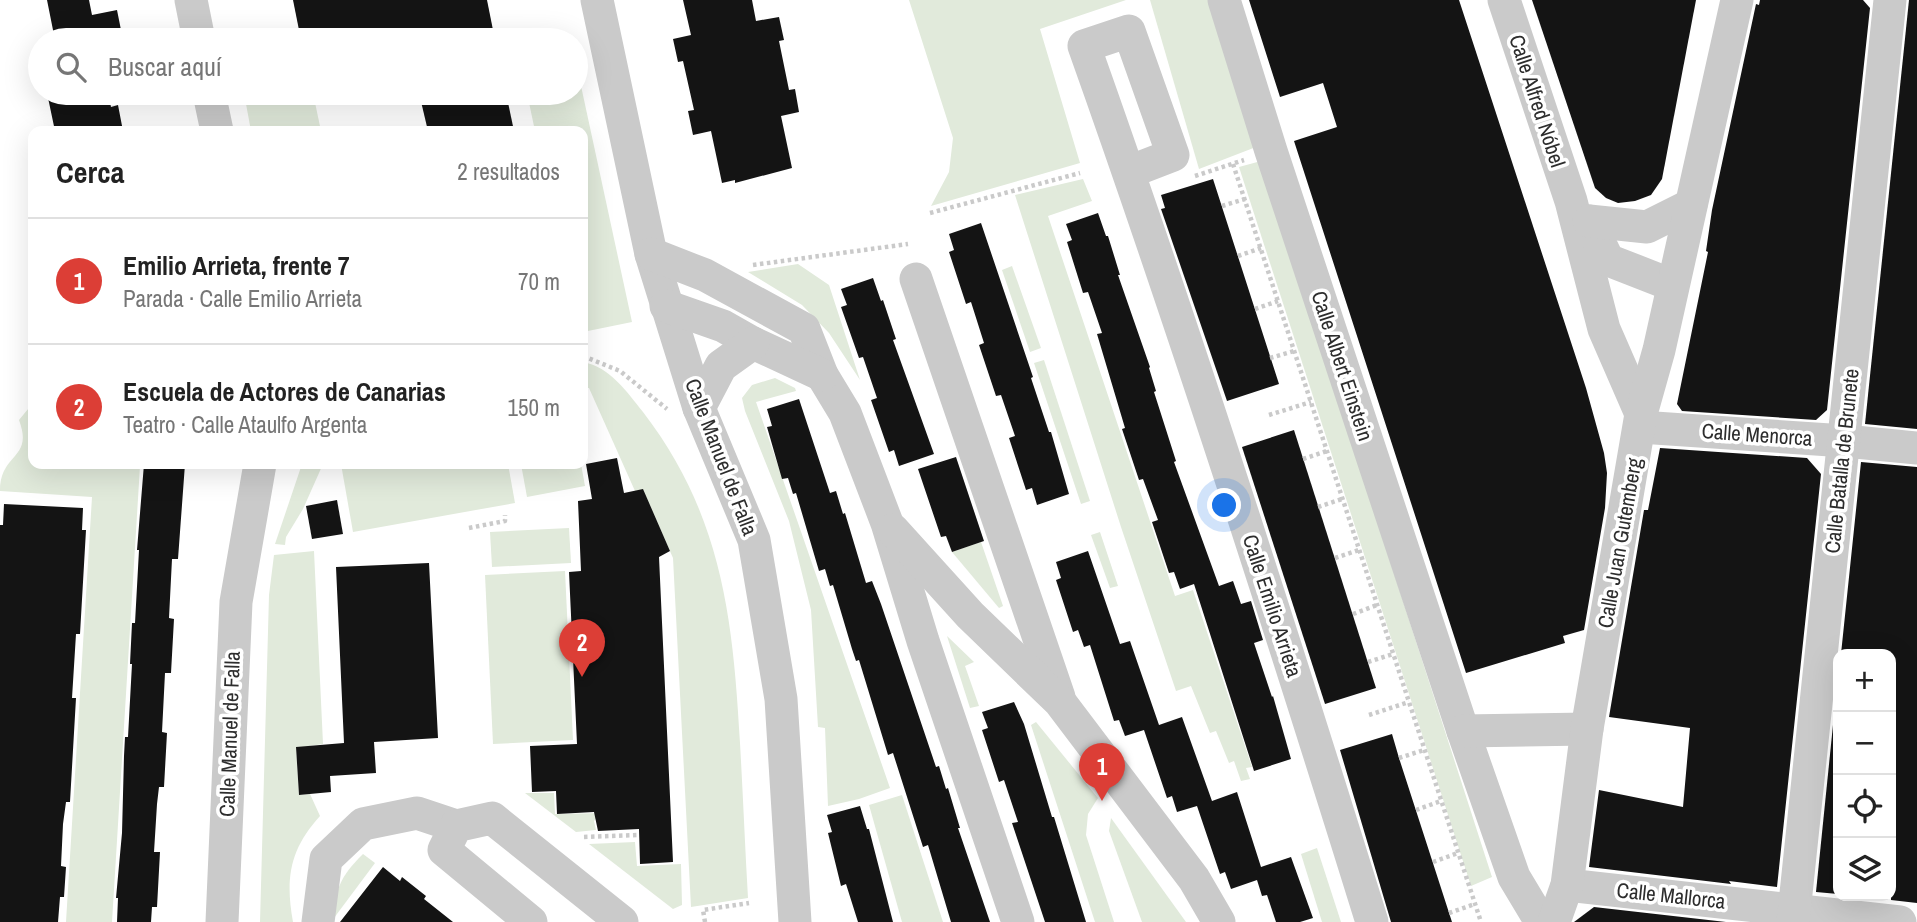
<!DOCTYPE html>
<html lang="es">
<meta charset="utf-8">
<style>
body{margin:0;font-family:"Archivo Narrow",sans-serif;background:#f6f6f6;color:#222}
.controls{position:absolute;right:21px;bottom:21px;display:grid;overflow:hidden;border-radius:14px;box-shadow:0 7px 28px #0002}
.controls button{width:63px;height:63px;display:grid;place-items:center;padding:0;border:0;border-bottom:2px solid #e0e0e0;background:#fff;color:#222;font:35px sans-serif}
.you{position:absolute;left:1225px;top:506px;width:24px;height:24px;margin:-18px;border:5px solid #fff;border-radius:50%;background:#1a73e8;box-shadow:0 0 0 10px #1a73e833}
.badge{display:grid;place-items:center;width:46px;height:46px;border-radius:50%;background:#dc3e36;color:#fff;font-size:23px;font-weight:700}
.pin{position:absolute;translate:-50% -58px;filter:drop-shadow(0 2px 4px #0008)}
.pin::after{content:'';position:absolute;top:37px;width:24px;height:21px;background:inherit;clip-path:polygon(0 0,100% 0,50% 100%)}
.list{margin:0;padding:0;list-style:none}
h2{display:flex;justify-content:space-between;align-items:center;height:91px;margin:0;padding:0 28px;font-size:30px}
h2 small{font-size:23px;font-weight:400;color:#767676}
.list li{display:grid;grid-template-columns:46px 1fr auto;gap:21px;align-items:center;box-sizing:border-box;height:126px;padding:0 28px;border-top:2px solid #e0e0e0}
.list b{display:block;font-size:26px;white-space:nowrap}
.list p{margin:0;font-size:23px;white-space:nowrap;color:#767676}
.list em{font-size:23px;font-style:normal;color:#767676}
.icon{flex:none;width:38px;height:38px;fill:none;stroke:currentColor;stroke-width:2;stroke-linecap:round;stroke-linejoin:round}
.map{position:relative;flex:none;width:1917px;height:922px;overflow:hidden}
.search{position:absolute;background:#fff;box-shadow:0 7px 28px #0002;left:28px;top:28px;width:560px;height:77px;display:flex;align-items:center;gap:18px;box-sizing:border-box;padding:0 24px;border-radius:38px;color:#767676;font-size:26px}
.panel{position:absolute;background:#fff;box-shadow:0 7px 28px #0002;left:28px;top:126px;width:560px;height:343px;border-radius:14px}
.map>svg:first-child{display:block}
.green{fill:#e1eadb}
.building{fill:#141414}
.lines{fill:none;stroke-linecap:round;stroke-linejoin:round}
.path{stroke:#cacaca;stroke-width:4.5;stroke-dasharray:3.5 3.5;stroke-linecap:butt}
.street{stroke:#cacaca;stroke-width:33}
.labels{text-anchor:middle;stroke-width:7;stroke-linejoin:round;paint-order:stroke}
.street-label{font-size:21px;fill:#2d2d2d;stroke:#fff}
</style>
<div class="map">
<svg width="1917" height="922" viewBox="0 0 1917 922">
<rect width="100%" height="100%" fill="#fff"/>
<g class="green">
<polygon points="909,0 1126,0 1040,29 1080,163 931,206 949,172 953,138"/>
<polygon points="1150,0 1210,0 1256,147 1199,169"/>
<polygon points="576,72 578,72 632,322 583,332 583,131 535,131 527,93 576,93"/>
<polygon points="244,93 313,93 321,131 251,131"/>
<polygon points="1261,161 1492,877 1471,886 1239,167"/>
<polygon points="1083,179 1092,201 1048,216 1175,596 1193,590 1252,767 1246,768 1250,779 1241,781 1234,761 1229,763 1216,731 1210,733 1191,686 1176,691 1121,527 1015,195"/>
<polygon points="798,264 829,285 860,380 829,333 802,305 748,272"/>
<polygon points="1012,266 1041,348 1030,352 1002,270"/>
<polygon points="1044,360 1090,501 1081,504 1034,363"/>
<path d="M583 362C610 367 627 392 643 412 722 515 733 618 740 743 743 795 745 846 748 898L691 907 673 558 643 490 635 491 589 388H583Z"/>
<polygon points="775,378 795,388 796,391 756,402 890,788 859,799 828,806 825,728 818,727 811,610 789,521 745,411 742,398 752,385"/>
<path d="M33 403V464H118L140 466 112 922H66L92 497 0 491C0 452 34 460 19 420Z"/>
<polygon points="302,464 323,464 303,509 286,537 285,545 275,544"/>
<polygon points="341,464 508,464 515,503 353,532"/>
<polygon points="521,464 581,464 585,486 527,497"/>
<polygon points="569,528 571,563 492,567 490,532"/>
<polygon points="1100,532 1118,586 1110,588 1091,535"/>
<polygon points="981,542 1003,606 999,608 952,552"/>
<path d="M314 551 323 744 296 748 299 795 310 794 320 816C290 849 285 878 293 922H260L269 595 274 555Z"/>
<polygon points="565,571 573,740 493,744 485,575"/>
<polygon points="947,636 974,662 965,666 979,706 970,708"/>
<polygon points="1036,722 1098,798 1088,814 1086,835 1114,922 1095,922 1031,725"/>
<polygon points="525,793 554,793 555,814 604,813 597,817 594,821 596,830 576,832"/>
<polygon points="902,795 943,922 902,922 869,805"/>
<polygon points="1111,818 1186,922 1142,922 1109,831"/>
<polygon points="635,842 637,866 681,864 682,905 673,909 589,844"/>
<polygon points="1317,848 1341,922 1322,922 1301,854"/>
<path d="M363 854 375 863 331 922C336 889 339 878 363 854Z"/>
</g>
<g class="building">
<polygon points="47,0 89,0 92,15 117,10 123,40 55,40"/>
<polygon points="293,0 487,0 495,40 301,40"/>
<polygon points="683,0 752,0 756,21 779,17 784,40 779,41 789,90 795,89 799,112 781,116 792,168 735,183 735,180 722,183 711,131 693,135 688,111 694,110 683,61 678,62 673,39 691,35"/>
<polygon points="1249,0 1459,0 1586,388 1604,453 1607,473 1605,508 1584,630 1563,636 1565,643 1466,673 1294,141 1337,127 1323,83 1280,97"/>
<polygon points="1532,0 1696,0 1662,179 1651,195 1635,201 1618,203 1606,198 1595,188"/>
<polygon points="1760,0 1863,0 1870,8 1827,410 1816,420 1682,411 1677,404 1708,252 1706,251 1712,210 1756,4 1759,5"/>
<polygon points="1909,0 1917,0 1917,429 1865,424"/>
<polygon points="47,93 108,93 111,107 118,105 123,131 55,131"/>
<polygon points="419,93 506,93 514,131 428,131"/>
<polygon points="1213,179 1279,384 1227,401 1161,209 1165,208 1161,195"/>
<polygon points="1098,213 1106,236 1108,236 1120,275 1118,275 1150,367 1149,368 1156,391 1154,392 1176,461 1174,462 1219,586 1233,581 1241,604 1251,601 1263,640 1254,643 1272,697 1273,696 1291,759 1254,771 1194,584 1180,589 1174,572 1169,573 1152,522 1158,520 1143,479 1139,480 1122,429 1125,428 1097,334 1102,333 1088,292 1083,293 1067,242 1072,240 1066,224"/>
<polygon points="981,223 1033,377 1031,378 1049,432 1051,432 1069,494 1037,505 1032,488 1026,490 1009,438 1015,436 1001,395 996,396 979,345 984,343 971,302 966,304 949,252 954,250 949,234"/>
<polygon points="873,278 881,301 883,300 896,339 893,340 934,454 899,466 894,450 889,452 871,400 877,398 863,357 859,358 841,307 847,305 841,289"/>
<polygon points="799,399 830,493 836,491 843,514 845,513 866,583 872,581 881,604 936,767 939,766 946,789 948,788 960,828 958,828 990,922 951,922 928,845 923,847 893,753 888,755 859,660 856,661 852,649 833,585 830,586 825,569 819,571 796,493 793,494 788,478 782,479 767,427 772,426 767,409"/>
<polygon points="1294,430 1376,688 1325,704 1242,447"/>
<polygon points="1660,448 1807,458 1821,474 1777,887 1729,881 1731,884 1589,867 1599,790 1683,807 1690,728 1609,717 1644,510 1648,510"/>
<polygon points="956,457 984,541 952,552 946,536 941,537 918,469"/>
<polygon points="617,458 624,493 643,489 670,551 659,557 673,862 640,864 639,829 598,831 594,812 557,814 556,791 532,792 530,746 577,744 569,572 581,571 578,501 592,499 586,464"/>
<polygon points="1861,462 1917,467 1917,903 1891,900 1891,654 1841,654"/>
<polygon points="144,464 185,464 178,559 172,559 169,618 174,619 171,673 165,673 162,732 167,733 164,787 159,787 157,804 154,852 160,852 157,907 152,907 151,922 117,922 118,898 116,898 122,833 124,756 125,737 128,737 132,664 130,664 132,623 135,623 139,550 137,550"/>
<polygon points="337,500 343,534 312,539 306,506"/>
<polygon points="4,504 83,508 82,530 86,530 80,634 76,634 72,698 76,698 70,802 66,802 63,824 61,866 66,867 64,897 60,897 58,922 0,922 0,525 3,525"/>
<polygon points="1088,551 1120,644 1130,641 1159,725 1182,717 1212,801 1237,792 1261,867 1291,857 1313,918 1300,922 1276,922 1267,895 1262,896 1257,880 1231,889 1225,872 1220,874 1197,806 1177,812 1172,796 1167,798 1144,730 1125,736 1119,720 1114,721 1090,645 1084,647 1078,630 1073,632 1056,580 1061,578 1056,562"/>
<polygon points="429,563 438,738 374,742 376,773 330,776 331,792 299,795 296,747 344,743 336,567"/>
<polygon points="1838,676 1838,894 1816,892"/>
<polygon points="1014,702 1024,724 1052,817 1054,817 1086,922 1045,922 1012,823 1018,822 1004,780 999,782 982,730 988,728 982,712"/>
<polygon points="1392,734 1399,758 1452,922 1391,922 1340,750"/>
<polygon points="860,806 867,829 869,829 893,922 858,922 846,884 841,886 828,833 832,832 827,815"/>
<polygon points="383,867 400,881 402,877 426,896 424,899 453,922 340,922"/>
<polygon points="1594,907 1726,922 1574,922"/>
</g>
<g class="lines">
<g class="path">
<polyline points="1233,164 1481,922"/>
<polyline points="1195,176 1244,160"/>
<polyline points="1222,206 1245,199"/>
<polyline points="930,213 1080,173"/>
<polyline points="1238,256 1261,248"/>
<polyline points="753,265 908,244"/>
<polyline points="1255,309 1278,301"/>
<polyline points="583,356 620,371 667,409"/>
<polyline points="1270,358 1294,351"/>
<polyline points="1269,415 1311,402"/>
<polyline points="1303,459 1327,451"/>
<polyline points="1318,507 1342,499"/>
<polyline points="469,528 505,521 505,515"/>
<polyline points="1335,558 1359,550"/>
<polyline points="1353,614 1377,605"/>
<polyline points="1368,662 1393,654"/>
<polyline points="1369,715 1409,702"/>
<polyline points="1399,758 1424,750"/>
<polyline points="1416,810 1441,801"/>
<polyline points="584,837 639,835"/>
<polyline points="1433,862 1458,853"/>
<polyline points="1449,913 1475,904"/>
<polyline points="705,922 703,910 749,903"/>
</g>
<g class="street">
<polyline points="191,0 199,40"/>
<polyline points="597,0 651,254 699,408 754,540 781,699 795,922"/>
<polyline points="1224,0 1271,151 1463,731 1514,877 1541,922"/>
<polyline points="1504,0 1571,201 1604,329 1641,414"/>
<polyline points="209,93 217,131"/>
<path d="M1129 172 1173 155 1129 31 1084 46C1187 335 1281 629 1372 922"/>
<polyline points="1589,221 1608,260 1672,285"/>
<polyline points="1589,221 1647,227 1691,205"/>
<polyline points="651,254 705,275 804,329 822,375 845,413 887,523 923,641 1018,922"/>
<polyline points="916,279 1059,697"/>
<polyline points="666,306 723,326 753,343 822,375"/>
<polyline points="699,408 721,366 753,343"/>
<polyline points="1640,427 1845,441 1917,448"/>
<polyline points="893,530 970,615 1060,702 1194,879 1219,922"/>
<polyline points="1463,731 1587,729"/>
<polyline points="1567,885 1900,922"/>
<polyline points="222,922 236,602 260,464"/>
<polyline points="318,922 326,859 363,824 417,813 456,826"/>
<polyline points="531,922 444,850 456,826 492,818 622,922"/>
<polyline points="1554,922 1567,885 1587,729 1641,414 1659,350 1737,0"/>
<polyline points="1793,922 1890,0"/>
</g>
</g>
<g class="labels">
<g class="street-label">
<text transform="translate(1537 101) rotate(72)" y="7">Calle Alfred Nóbel</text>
<text transform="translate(1342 366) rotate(72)" y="7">Calle Albert Einstein</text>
<text transform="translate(1757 435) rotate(4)" y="7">Calle Menorca</text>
<text transform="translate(721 457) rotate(69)" y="7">Calle Manuel de Falla</text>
<text transform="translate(1842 461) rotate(-84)" y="7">Calle Batalla de Brunete</text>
<text transform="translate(1620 543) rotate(-80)" y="7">Calle Juan Gutemberg</text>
<text transform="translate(1272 606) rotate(72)" y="7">Calle Emilio Arrieta</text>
<text transform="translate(230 734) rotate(-88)" y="7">Calle Manuel de Falla</text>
<text transform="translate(1671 896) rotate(6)" y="7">Calle Mallorca</text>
</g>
</g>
</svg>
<div class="controls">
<button>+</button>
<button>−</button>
<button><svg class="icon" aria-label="locate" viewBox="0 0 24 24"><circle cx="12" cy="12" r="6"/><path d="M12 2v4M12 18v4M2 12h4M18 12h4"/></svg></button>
<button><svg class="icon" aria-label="layers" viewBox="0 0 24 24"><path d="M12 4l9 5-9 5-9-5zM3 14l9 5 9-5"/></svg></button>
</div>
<div class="you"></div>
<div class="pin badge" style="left:1102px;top:801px">1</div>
<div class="pin badge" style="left:582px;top:677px">2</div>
<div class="search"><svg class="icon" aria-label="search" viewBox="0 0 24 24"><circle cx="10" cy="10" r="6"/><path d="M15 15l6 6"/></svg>Buscar aquí</div>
<section class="panel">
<h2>Cerca<small>2 resultados</small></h2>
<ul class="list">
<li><span class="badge">1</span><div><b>Emilio Arrieta, frente 7</b><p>Parada · Calle Emilio Arrieta</p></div><em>70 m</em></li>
<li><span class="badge">2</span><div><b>Escuela de Actores de Canarias</b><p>Teatro · Calle Ataulfo Argenta</p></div><em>150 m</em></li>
</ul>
</section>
</div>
